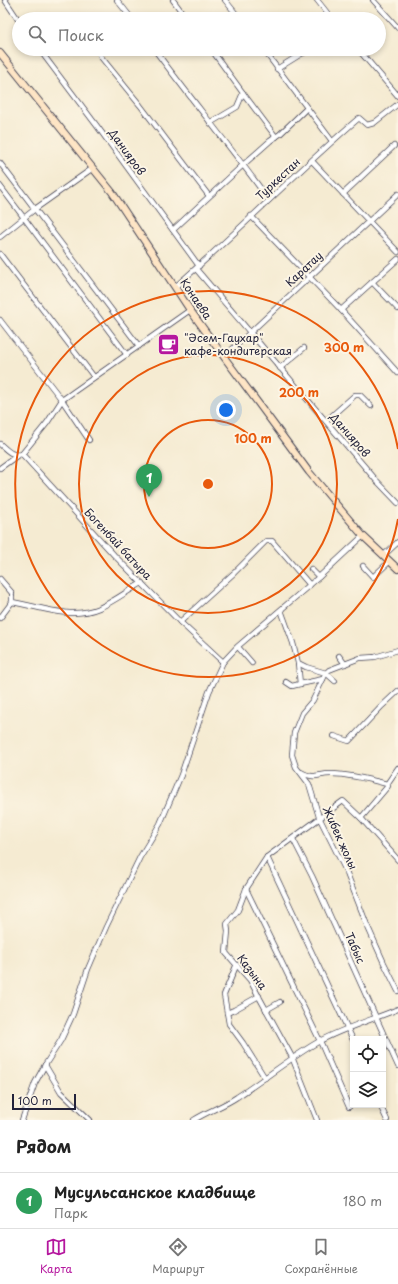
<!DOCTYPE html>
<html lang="ru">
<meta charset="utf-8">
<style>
body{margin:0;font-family:"Playpen Sans",sans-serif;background:#f2f2f2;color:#222}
.controls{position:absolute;right:12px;bottom:12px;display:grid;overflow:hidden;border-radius:0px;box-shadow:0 2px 6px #0003}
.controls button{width:36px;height:36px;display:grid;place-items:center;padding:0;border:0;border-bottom:1px solid #e0e0e0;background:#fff;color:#222;font:20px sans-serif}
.scale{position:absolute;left:12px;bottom:10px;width:64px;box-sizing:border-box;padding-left:4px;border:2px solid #22223b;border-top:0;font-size:11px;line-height:14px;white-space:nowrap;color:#22223b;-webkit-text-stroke:3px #fcf5e5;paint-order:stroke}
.you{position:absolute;left:226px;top:410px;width:14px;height:14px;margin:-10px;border:3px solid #fff;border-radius:50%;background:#1a73e8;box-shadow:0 0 0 6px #1a73e833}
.badge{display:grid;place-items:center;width:26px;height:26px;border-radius:50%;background:#b5179e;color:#fff;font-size:13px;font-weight:700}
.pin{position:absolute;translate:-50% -33px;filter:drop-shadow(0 1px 2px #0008)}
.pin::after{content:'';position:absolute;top:21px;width:14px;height:12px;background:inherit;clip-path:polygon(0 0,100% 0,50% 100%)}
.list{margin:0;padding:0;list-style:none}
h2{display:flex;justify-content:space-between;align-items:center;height:52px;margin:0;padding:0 16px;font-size:17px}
h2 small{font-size:13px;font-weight:400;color:#767676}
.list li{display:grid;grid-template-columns:26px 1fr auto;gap:12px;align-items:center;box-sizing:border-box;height:56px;padding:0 16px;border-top:1px solid #e0e0e0}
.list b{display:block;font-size:15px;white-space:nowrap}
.list p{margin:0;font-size:13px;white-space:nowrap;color:#767676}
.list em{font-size:13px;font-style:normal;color:#767676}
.icon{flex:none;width:22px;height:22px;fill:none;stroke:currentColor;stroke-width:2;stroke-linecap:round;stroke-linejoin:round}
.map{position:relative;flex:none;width:398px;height:1120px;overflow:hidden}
.search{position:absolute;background:#fff;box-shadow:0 2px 6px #0003;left:12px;right:12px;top:12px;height:44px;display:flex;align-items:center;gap:10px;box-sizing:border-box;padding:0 14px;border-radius:22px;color:#767676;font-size:15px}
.sheet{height:108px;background:#fff}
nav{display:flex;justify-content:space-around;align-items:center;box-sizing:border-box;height:56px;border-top:1px solid #e0e0e0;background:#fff;font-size:11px;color:#767676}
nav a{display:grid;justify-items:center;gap:2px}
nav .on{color:#b5179e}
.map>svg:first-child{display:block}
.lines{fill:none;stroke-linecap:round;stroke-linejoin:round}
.minor-casing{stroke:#424052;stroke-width:6}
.secondary-casing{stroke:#424052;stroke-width:8}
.minor{stroke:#fff;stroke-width:4.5}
.secondary{stroke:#fee5c5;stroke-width:6}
.ring{fill:none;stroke:#e8590c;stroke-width:2}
.labels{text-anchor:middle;stroke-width:4;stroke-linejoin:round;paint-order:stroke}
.street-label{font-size:11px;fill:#22223b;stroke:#fcf5e5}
.poi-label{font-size:11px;fill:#22223b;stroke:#fcf5e5;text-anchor:start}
.centre{fill:#e8590c;stroke:#fcf5e5;stroke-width:2}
.ring-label{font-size:12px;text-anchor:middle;font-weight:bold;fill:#e8590c;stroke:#fcf5e5;stroke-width:4;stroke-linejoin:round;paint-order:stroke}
</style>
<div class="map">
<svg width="398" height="1120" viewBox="0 0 398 1120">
<rect width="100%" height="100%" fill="#fcf5e5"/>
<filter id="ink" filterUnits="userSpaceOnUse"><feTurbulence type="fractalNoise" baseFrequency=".025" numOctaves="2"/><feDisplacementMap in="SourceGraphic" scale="8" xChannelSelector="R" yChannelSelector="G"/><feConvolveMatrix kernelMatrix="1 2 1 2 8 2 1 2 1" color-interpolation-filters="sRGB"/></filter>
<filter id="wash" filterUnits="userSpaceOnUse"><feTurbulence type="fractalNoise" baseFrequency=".012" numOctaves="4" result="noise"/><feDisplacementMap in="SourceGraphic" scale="16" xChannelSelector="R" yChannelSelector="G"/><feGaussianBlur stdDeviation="0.9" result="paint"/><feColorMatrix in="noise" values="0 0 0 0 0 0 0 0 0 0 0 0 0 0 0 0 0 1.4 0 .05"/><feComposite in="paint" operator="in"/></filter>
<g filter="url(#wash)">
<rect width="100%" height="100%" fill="#f5ebd2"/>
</g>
<g filter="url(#ink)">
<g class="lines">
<defs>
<g id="minor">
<polyline points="5,0 19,21"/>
<polyline points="117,0 132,19"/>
<polyline points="173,0 187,19"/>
<polyline points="225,0 240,19"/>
<polyline points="317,0 332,19"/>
<polyline points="373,0 398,28"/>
<polyline points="39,49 97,126 199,266"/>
<polyline points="98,49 101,57 140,105 209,196"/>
<path d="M154 49C192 100 232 149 269 200"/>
<polyline points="263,49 332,141"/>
<polyline points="358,49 398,96"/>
<polyline points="277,69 301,54 312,49"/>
<polyline points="243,93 276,137"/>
<polyline points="210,123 237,107 243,93 211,49"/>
<polyline points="312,161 398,252"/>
<polyline points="0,163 139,346"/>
<polyline points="0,186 127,355"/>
<polyline points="343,194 394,146"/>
<polyline points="251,216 341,310 398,373"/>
<polyline points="173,230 243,165 270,141 280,134 307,108"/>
<polyline points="0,237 35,209 93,168"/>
<polyline points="0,254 94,377"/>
<polyline points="196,269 376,480 398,503"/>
<polyline points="372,282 398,309"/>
<path d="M175 287C238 232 296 172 359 118L367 125 374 123 398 104"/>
<polyline points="341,310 398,259"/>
<polyline points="0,320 62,400 89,440"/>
<polyline points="224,357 398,194"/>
<polyline points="280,368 304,348"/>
<polyline points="326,421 355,395 360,395 371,406"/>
<path d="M0 444C7 450 12 457 22 454"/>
<polyline points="22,454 114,555 180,622 223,662"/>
<polyline points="22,454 47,423 62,400 190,310"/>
<polyline points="0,468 18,455"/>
<polyline points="384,555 398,542"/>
<polyline points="363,566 373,577 390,561"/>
<polyline points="311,569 319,577"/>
<polyline points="0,579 12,593"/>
<path d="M12 602C41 607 71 620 99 608 115 601 127 591 142 583"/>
<polyline points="281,610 293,643 298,663 306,667 326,673 329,670 360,658 375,657 398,650"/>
<polyline points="0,618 12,602 12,596"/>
<polyline points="180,622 234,573 266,541 272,541 310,585"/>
<polyline points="238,647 252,663"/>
<polyline points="339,656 345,664"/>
<polyline points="298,663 300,684 323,679"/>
<polyline points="335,681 326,673 313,700 302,713 294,733 292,755 296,767 309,784 319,817 346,871 367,925 384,963 398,991"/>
<polyline points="286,682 292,686 300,684"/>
<polyline points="334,736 349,741 382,706 398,691"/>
<path d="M301 772C315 780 317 774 331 774 347 774 372 780 387 784"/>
<polyline points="361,818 388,786 387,784 398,768"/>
<polyline points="293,839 312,876 398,1066"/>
<polyline points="267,857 353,1040"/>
<polyline points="246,889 320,1041 349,1107"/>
<polyline points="236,966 224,995 229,1024 243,1043 265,1078"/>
<polyline points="266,1010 280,1002"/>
<polyline points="227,1013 234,1010 259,996"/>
<polyline points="45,1065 61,1092 90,1120"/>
<polyline points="380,1105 387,1120"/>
<polyline points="22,1120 35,1083 45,1065 61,1040 73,1014 88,969 106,927 140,857 160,824 181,775 209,692 223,662 237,647 319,577 363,536"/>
<path d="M194 1120C208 1111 224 1106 237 1097 265 1079 290 1058 318 1042 343 1028 372 1020 398 1009"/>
<polyline points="317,1120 292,1057 258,995 250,980 226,953 228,931 227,924 238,910 246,889 267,857 343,801 361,818 398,860"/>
</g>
<polyline id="secondary" points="0,53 112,192 190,310 224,357 309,472 363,536 398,569"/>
</defs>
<use href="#minor" class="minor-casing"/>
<use href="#secondary" class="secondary-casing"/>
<use href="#minor" class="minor"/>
<use href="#secondary" class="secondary"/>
</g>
</g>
<g class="ring">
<circle cx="208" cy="484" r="64"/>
<circle cx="208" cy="484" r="129"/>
<path d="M398 519A193 193 0 1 1 398 449"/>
</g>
<defs>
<symbol id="cafe-square" viewBox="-11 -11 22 22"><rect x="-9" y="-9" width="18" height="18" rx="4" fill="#b5179e" stroke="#fcf5e5"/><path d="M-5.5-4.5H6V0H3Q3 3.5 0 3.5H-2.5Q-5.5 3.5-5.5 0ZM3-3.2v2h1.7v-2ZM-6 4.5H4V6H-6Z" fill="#fff"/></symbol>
</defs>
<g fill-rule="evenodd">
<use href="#cafe-square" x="156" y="332" width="25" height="25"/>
</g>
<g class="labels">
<g class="street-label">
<text transform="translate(127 152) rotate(54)" y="4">Данияров</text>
<text transform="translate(278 179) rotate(-43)" y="4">Туркестан</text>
<text transform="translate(304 269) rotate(-43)" y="4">Каратау</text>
<text transform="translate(196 299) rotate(56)" y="4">Конаева</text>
<text transform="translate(350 435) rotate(49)" y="4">Данияров</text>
<text transform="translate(118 544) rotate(47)" y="4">Богенбай батыра</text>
<text transform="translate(340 838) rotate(66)" y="4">Жибек жолы</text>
<text transform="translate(355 948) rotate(66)" y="4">Табыс</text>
<text transform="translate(252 972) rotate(53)" y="4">Казына</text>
</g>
<g class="poi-label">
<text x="184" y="342">"Әсем-Гаухар"<tspan x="184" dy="13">кафе-кондитерская</tspan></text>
</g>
</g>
<circle cx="208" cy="484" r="6" class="centre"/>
<g class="ring-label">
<text x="344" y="352">300 m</text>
<text x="299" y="397">200 m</text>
<text x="253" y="443">100 m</text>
</g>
</svg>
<div class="controls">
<button><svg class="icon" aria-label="locate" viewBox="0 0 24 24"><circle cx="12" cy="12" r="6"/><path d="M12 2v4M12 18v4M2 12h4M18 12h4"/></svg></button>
<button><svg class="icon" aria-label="layers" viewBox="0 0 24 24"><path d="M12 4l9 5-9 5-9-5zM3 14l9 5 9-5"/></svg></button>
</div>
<div class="scale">100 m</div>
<div class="you"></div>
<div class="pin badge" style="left:149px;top:497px;background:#2e9e5b">1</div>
<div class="search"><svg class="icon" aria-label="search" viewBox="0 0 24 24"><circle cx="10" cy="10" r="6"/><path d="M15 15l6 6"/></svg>Поиск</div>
</div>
<section class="sheet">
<h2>Рядом<small></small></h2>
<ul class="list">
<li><span class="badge" style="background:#2e9e5b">1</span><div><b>Мусульсанское кладбище</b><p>Парк</p></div><em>180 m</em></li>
</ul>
</section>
<nav>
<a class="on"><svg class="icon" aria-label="map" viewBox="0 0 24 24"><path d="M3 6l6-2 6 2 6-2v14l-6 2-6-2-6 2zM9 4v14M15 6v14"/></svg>Карта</a>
<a><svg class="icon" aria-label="directions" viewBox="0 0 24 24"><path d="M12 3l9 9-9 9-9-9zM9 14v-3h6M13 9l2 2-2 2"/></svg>Маршрут</a>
<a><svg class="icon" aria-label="saved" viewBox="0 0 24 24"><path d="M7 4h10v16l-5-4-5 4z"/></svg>Сохранённые</a>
</nav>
